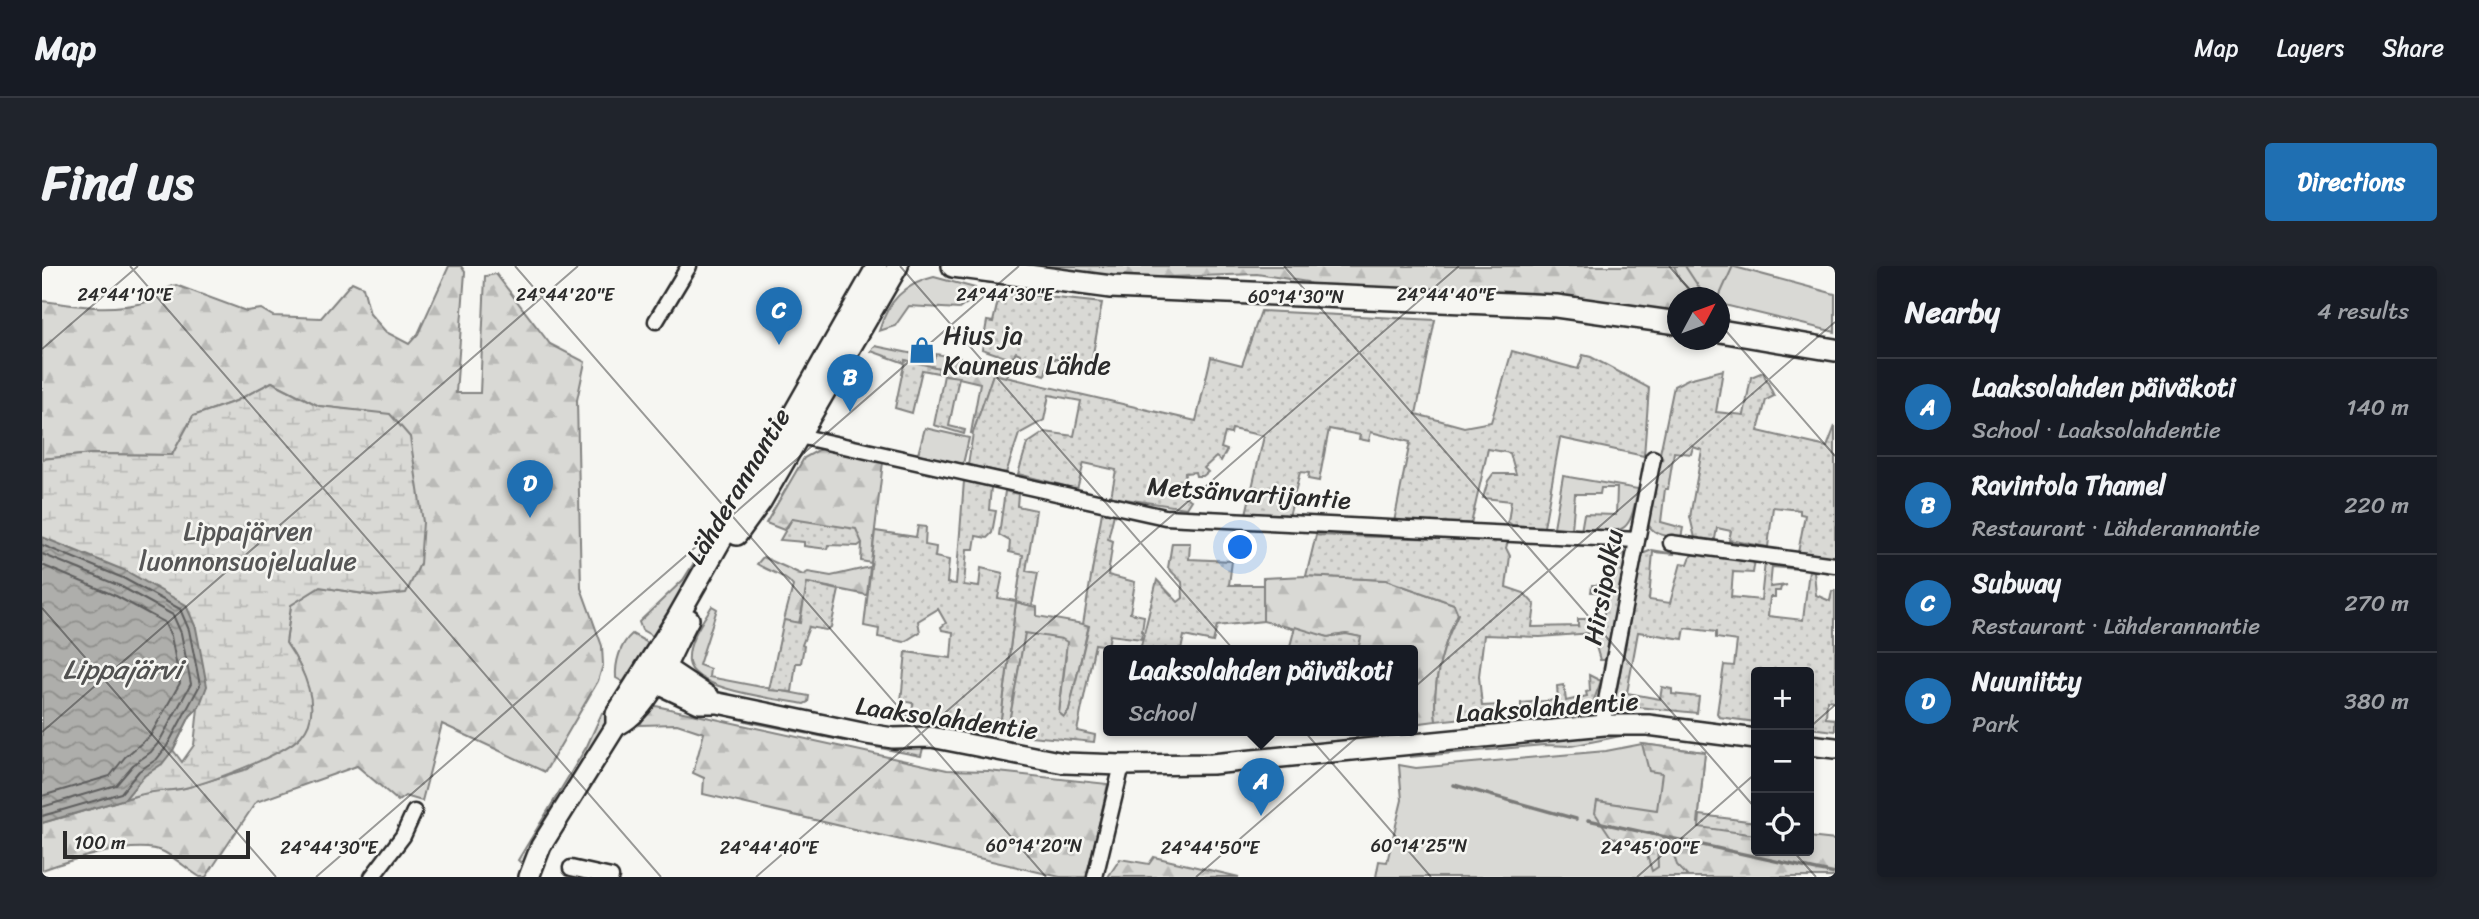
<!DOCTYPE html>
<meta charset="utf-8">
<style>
body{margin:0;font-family:Sriracha,sans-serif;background:#20242c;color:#f1f3f6}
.controls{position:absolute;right:21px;bottom:21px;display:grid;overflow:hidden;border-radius:7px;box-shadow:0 4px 10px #0003}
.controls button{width:63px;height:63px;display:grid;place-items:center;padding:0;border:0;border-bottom:2px solid #363941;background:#171b24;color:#f1f3f6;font:35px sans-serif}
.compass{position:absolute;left:1625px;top:21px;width:63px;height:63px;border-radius:50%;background:#171b24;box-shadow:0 4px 10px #0003;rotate:49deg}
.scale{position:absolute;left:21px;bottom:18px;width:187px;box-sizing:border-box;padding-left:7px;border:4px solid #2b2b2b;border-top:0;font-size:19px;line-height:24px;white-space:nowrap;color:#2b2b2b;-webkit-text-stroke:5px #f6f6f2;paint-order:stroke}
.you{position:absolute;left:1199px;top:282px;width:24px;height:24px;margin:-18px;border:5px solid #fff;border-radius:50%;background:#1a73e8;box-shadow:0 0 0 10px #1a73e833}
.badge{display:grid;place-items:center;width:46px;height:46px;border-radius:50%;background:#1f6fb2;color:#fff;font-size:23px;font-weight:700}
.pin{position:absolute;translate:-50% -58px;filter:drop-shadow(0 2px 4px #0008)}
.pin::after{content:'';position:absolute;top:37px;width:24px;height:21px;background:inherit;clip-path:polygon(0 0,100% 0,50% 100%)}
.popup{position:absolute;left:1061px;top:379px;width:315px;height:91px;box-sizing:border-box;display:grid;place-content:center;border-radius:7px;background:#171b24;filter:drop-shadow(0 2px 5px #0005);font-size:23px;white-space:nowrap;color:#9ea1a6}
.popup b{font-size:26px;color:#f1f3f6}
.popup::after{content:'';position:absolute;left:50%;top:100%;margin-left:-14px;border:14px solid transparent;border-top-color:#171b24}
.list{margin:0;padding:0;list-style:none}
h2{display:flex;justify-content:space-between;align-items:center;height:91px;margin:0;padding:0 28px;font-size:30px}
h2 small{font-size:23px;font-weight:400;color:#9ea1a6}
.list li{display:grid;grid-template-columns:46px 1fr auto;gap:21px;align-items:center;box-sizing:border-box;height:98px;padding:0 28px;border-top:2px solid #363941}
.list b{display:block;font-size:26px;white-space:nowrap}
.list p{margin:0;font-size:23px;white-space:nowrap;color:#9ea1a6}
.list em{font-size:23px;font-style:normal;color:#9ea1a6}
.icon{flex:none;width:38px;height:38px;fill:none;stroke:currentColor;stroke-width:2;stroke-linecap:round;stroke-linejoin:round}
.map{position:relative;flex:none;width:1793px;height:611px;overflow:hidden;border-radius:7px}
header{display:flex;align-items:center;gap:42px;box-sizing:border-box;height:98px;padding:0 35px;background:#171b24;border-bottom:2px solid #363941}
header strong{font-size:33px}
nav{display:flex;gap:38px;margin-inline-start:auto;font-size:24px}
.intro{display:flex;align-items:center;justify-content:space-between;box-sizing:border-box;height:168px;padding:0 42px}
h1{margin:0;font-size:49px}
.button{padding:18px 32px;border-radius:7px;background:#1f6fb2;color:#fff;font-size:24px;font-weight:700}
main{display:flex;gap:42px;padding:0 42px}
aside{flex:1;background:#171b24;border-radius:7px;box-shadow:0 4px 10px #0003}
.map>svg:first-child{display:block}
.green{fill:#d9d9d5;stroke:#828280;stroke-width:2}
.forest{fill:url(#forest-firs);stroke:#828280;stroke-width:2}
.wetland{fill:url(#wetland-marsh);stroke:#828280;stroke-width:2;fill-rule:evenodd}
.garden{fill:url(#garden-dots);stroke:#828280;stroke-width:2}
.water{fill:url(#water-waves);stroke:#7a7a78;stroke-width:2}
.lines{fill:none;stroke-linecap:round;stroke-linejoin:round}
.shore{stroke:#5f5f5e;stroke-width:2}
.stream{stroke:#7a7a78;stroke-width:3.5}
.street-casing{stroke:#2b2b2b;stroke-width:19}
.secondary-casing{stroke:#2b2b2b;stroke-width:24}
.primary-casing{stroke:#2b2b2b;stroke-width:26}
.street{stroke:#f6f6f2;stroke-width:14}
.secondary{stroke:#f6f6f2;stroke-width:19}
.primary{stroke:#f6f6f2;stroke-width:21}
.ticks{fill:none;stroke:#2b2b2b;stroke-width:2;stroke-opacity:0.45}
.labels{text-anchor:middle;stroke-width:5;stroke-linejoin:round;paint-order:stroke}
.poi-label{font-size:26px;fill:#2b2b2b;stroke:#f6f6f2;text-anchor:start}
.street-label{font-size:26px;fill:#2b2b2b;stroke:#f6f6f2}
.park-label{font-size:26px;fill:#565656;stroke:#f6f6f2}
.water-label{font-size:28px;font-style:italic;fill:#525251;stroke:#f6f6f2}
.ticks-label{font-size:18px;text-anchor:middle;fill:#2b2b2b;stroke:#f6f6f2;stroke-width:5;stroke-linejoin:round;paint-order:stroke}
</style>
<header>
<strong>Map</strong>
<nav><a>Map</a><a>Layers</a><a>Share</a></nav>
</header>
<div class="intro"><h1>Find us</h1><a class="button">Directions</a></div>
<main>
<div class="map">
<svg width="1793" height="611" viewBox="0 0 1793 611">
<defs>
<pattern id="forest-firs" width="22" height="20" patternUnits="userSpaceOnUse" patternTransform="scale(1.75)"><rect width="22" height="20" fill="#d9d9d5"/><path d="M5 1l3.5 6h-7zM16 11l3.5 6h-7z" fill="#babab7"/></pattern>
<pattern id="wetland-marsh" width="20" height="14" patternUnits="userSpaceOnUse" patternTransform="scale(1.75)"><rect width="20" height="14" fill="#d9d9d5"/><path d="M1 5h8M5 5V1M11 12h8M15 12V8" fill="none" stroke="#babab7"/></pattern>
<pattern id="garden-dots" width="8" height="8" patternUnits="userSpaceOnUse" patternTransform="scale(1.75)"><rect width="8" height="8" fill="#d9d9d5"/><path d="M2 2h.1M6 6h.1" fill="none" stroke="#babab7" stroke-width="1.8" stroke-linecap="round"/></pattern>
<pattern id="water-waves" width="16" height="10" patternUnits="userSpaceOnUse" patternTransform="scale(1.75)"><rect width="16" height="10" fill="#aeaeab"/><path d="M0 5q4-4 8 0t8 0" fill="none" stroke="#8e8e8b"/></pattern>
</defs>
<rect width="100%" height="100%" fill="#f6f6f2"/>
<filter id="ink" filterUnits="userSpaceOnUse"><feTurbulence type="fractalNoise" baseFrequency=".0143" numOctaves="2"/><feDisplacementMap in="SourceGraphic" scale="14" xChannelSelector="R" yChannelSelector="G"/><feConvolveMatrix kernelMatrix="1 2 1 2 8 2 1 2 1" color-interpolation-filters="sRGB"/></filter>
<g filter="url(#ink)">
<g class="green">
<polygon points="1380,0 1689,0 1793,28 1793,66 1678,38 1678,32 1636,32"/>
<path d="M892 11 933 22 931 33 917 43 867 40 853 60 837 65C846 35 862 18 892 11Z"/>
<polygon points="883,162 927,172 921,198 876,188"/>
<path d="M1521 210 1596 223C1587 269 1585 266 1539 265L1542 248 1574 249 1575 222H1559L1558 228H1533L1530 263 1512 261Z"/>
<polygon points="671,267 675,270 614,372 600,364 597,356 641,314"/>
<path d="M670 340 675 343 657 399 668 403 667 411 767 430 766 436 762 438C738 433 651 425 647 396 645 376 660 356 670 340Z"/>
<path d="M590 368 610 379 583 417 574 412C573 397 578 378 590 368Z"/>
<polygon points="567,446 570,449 480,598 476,594 545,480 560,447"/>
<polygon points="697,450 882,478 879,490 712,457 696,453"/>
<polygon points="1579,465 1579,470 1529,480 1502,479 1368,491 1367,485"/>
<polygon points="1600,478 1663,486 1656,557 1714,565 1714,585 1767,585 1793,611 1334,611 1337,595 1345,596 1360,534 1357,499 1374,502 1564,485"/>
</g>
<g class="forest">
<path d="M407 0H419L423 6 414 127H438L443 10 454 8 508 78 543 96 535 134 539 322 560 380 561 399 556 415 503 506 400 458 380 535 363 530 356 535 315 500 214 536 164 611H158C146 604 135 593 122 586 94 573 29 594 0 604V557L107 526 143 522 205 503 268 452C267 419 263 405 244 377L249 339 278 321 335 330 348 149 277 140 230 116 194 135 151 150 130 189 50 188 0 193V35C35 40 66 45 101 37 114 34 121 22 134 19L204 45 219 43 231 50 279 52 310 16 321 21 328 48 344 66 367 78 376 68Z"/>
<path d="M988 0H1632L1638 14 1654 31 1636 32 1635 48C1513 30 1394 25 1271 20L1265 16 1215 8 1127 11 1112 15 1067 13Z"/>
<polygon points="1643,0 1691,0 1677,31 1664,32"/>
<polygon points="833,80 892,92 894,88 942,96 945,103 966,108 964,112 951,109 931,167 929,167 938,117 896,107 897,102 863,94 863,97 829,85"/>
<polygon points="782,181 841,196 829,297 819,295 820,277 750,253 742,264 724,257 762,192"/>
<path d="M721 291 761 309 766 306 789 310 828 301 825 329 766 317 757 357 742 354 751 320C742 308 727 306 715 298Z"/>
<path d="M1264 310 1344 314 1412 338 1416 348C1400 381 1390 418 1394 455L1371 458V384H1316L1318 371 1304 368 1286 371 1221 355V312Z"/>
<polygon points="974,336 995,341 995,350 1047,359 1027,444 1022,451 1017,447 1024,390 983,368 965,468 957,467"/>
<polygon points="614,440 905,504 946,505 1066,518 1045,611 1018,611 661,528 662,512 651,507 662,467 635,458 598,459 607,442"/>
<polygon points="1600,478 1663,486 1656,557 1714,565 1714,585 1767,585 1767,571 1793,574 1793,611 1646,611 1635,599 1627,574 1615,576 1616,601 1610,605 1602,580 1569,571 1553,547 1555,535 1615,544 1620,507 1607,505"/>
<polygon points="1112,591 1197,611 1066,611 1078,593 1107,598"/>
</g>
<path class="wetland" d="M230 116 277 140 348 148 368 171 381 256 378 298 364 327 335 330 278 321 249 339 244 377C260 400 283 444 259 470 242 489 168 516 143 522 131 525 118 524 106 527 76 533 47 544 19 552L21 525 0 398V193L50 188 130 189 151 150 194 135ZM156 442 152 479 140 496 131 484 148 450Z"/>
<g class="garden">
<polygon points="958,26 1060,37 1049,99 1007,92 1003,109 979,102 978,88 974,86 969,93 940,83 945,55 951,56"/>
<polygon points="1219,45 1393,54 1374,148 1422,161 1449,156 1470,85 1536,103 1541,89 1549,91 1607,122 1602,190 1518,172 1502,261 1470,259 1466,256 1469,235 1441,232 1446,215 1451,208 1474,208 1468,187 1446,183 1429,258 1352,256 1368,176 1329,166 1327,175 1317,173 1318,169 1287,163 1277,215 1266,213 1267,207 1258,206 1247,251 1204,248 1222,170 1190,163 1189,168 1183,167 1179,182 1185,184 1179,195 1174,191 1162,202 1166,206 1161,210 1154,210 1153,206 1143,207 1142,218 1139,218 1140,229 1149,234 1144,242 1069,231 1074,204 1042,197 1035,223 976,208 985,178 1003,166 1032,170 1039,135 1007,129 1002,154 977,168 964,207 926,199 931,167 951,108 1154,155 1169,91 1200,99"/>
<polygon points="863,94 897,102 896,107 880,104 870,147 853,142"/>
<path d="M1681 104 1674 146 1702 149 1709 111 1721 106 1732 130 1724 134 1716 165 1785 181 1793 160V291L1756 287 1763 249 1758 248V244L1731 241 1726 281 1687 274 1689 265 1675 262 1672 278 1653 272 1648 251 1660 184 1651 181 1649 188 1632 186 1626 223H1623L1619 256 1641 262 1639 272C1624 270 1611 270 1604 255L1632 120 1646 113Z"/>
<polygon points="902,109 917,111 907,160 923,164 922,168 892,159"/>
<polygon points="922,215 949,221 947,244 954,245 950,267 945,272 934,270 932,283 925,283 922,319 937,321 939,302 961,307 956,332 974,335 981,289 967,286 968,275 957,269 963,225 976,228 975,240 994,244 984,305 996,307 990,340 974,336 957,467 870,453 871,437 859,435 864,386 909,392 911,366 900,364 899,361 904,357 896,343 876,355 878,366 862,376 836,371 837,363 822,360 833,265 874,271 876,260 884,261 883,279 894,281 893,291 907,294 905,317 914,318"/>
<polygon points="1060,246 1072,248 1066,273 1071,275 1066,309 1093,316 1088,347 1102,350 1099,373 1068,369 1066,380 1053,378 1035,465 1053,469 1052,476 965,468 983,367 1020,373 1025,376 1017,447 1022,451 1027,444 1047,360 1041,358"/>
<polygon points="750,253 814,263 820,277 816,280 786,279 785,283 762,280 762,276 738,274"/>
<path d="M1274 269 1466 275 1464 282 1468 290 1464 321 1482 327 1493 339 1490 361 1536 360V353H1562V326H1549L1550 319H1567L1568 292 1563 291 1564 277 1575 279 1582 285 1584 297 1563 394H1558L1550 367 1498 371 1442 369 1437 410 1440 440 1458 439 1460 448 1394 455C1390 418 1400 381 1416 348L1412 338 1344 314 1264 310Z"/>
<polygon points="1130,277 1148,277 1147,293 1190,295 1187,319 1221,319 1221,355 1175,360 1171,376 1142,370 1139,384 1098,384 1115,314 1136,336 1141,332 1140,316 1126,302"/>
<polygon points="1610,284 1633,288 1611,286 1607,334 1628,337 1639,297 1646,298 1649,290 1655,287 1713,294 1711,307 1691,306 1689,331 1719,334 1723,296 1754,300 1754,303 1730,301 1728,321 1745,319 1739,321 1738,325 1733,325 1733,331 1728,331 1726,350 1761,354 1767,304 1772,305 1774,329 1788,335 1790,325 1793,325 1793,435 1785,434 1784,452 1793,453 1793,465 1767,462 1767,406 1714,406 1714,456 1677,451 1675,447 1682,399 1692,400 1695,375 1674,372 1674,366 1643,362 1641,373 1596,366 1585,427 1618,433 1620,421 1630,423 1630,428 1657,431 1655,447 1576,439 1573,434 1600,288"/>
<polygon points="765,317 797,324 789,361 784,364 767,361 760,379 762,380 759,397 754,397 750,426 727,424 742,354 758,357"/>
<polygon points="1253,361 1286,371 1304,368 1319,371 1316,384 1247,384"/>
<polygon points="1547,409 1559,415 1550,439 1479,447 1479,437 1516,434 1515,420 1522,419 1524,435 1545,430 1544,426 1548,425"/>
<polygon points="1658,549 1714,556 1714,569 1657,561"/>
</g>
<polygon class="water" points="0,271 84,305 144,339 154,362 165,420 157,441 148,450 131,484 120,498 102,510 83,533 0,557"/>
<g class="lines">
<g class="shore">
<polyline points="0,279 81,312 138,343 147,364 158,419 125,480 115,493 97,505 79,527 0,550"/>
<polyline points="0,288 78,320 131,349 139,367 149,418 117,476 109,486 91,499 74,519 0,541"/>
<polyline points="0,299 74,330 122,356 129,370 138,417 108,470 83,491 68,510 0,530"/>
</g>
<g class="stream">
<polyline points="1412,519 1534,553"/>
<polyline points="1546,554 1793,608"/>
</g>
<defs>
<g id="street">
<polyline points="614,55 647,0"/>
<polyline points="748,168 1123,251 1595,274"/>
<polyline points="1629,277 1793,299"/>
<polyline points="1562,459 1562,445 1611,192"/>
<polyline points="529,602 569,611"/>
<polyline points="330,611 361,570 372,546"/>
<polyline points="1053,611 1080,499"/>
</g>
<g id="secondary">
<polyline points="695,269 719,236 856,0"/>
<polyline points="613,395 667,431"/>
<polyline points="599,410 657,437 676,437 825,468 851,472 889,471 1022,497 1080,499 1170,498 1562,459 1606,459 1714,473"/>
<path d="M574 460C609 445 629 385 647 353"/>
<polyline points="1767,479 1793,482"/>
<polyline points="487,611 499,580 574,460 574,448 635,352 835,0"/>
</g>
<g id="primary">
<polyline points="911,0 1069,21 1514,40 1636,57"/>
<polyline points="1678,65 1793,84"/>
</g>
</defs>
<use href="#street" class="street-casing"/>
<use href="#secondary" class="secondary-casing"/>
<use href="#primary" class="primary-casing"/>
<use href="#street" class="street"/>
<use href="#secondary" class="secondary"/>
<use href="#primary" class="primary"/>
</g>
</g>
<path class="ticks" d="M88 0 619 611M473 0 1004 611M858 0 1389 611M1242 0 1714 543M1627 0 1655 32M1678 58 1793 190M0 83 96 0M0 342 234 611M1767 462 1793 439M0 466 536 0M1751 585 1774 611M274 611 977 0M714 611 1417 0M1154 611 1793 56M1595 611 1714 507"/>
<defs>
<symbol id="shop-bare" viewBox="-9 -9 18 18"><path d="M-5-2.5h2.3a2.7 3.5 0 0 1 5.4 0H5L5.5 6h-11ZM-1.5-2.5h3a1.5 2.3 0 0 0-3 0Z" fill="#1f6fb2" stroke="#f6f6f2" stroke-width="2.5" paint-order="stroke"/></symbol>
</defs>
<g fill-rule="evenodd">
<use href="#shop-bare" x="861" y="65" width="38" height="38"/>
</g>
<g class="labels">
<g class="poi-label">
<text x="901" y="78">Hius ja<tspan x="901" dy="30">Kauneus Lähde</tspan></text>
</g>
<g class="street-label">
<text transform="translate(696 220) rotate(-59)" y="9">Lähderannantie</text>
<text transform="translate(1207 227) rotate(4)" y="9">Metsänvartijantie</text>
<text transform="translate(1561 321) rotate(-79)" y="9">Hirsipolku</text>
<text transform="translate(1505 441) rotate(-4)" y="9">Laaksolahdentie</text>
<text transform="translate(905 452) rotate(8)" y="9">Laaksolahdentie</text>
</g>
<g class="park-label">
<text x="206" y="274">Lippajärven<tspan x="206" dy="30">luonnonsuojelualue</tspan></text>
</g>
<g class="water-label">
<text x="80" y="413">Lippajärvi</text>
</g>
</g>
<g class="ticks-label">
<text x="83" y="35">24°44'10"E</text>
<text x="523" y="35">24°44'20"E</text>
<text x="963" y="35">24°44'30"E</text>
<text x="1404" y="35">24°44'40"E</text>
<text x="1254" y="37">60°14'30"N</text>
<text x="992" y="586">60°14'20"N</text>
<text x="1377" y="586">60°14'25"N</text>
<text x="287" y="588">24°44'30"E</text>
<text x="727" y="588">24°44'40"E</text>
<text x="1168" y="588">24°44'50"E</text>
<text x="1608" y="588">24°45'00"E</text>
</g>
</svg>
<div class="controls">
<button>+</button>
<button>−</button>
<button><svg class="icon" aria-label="locate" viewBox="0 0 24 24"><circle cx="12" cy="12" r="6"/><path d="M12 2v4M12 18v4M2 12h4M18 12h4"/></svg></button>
</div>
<svg class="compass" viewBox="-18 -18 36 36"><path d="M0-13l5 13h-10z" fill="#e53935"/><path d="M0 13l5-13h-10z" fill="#9ea1a6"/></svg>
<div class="scale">100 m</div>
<div class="you"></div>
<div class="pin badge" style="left:1219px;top:550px">A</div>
<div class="popup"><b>Laaksolahden päiväkoti</b>School</div>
<div class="pin badge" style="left:808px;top:146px">B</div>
<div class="pin badge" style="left:737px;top:79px">C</div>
<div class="pin badge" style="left:488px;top:252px">D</div>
</div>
<aside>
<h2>Nearby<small>4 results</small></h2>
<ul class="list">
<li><span class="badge">A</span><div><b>Laaksolahden päiväkoti</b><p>School · Laaksolahdentie</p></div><em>140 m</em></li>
<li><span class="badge">B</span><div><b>Ravintola Thamel</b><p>Restaurant · Lähderannantie</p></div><em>220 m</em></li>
<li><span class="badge">C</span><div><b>Subway</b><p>Restaurant · Lähderannantie</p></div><em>270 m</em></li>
<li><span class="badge">D</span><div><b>Nuuniitty</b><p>Park</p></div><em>380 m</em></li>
</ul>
</aside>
</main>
